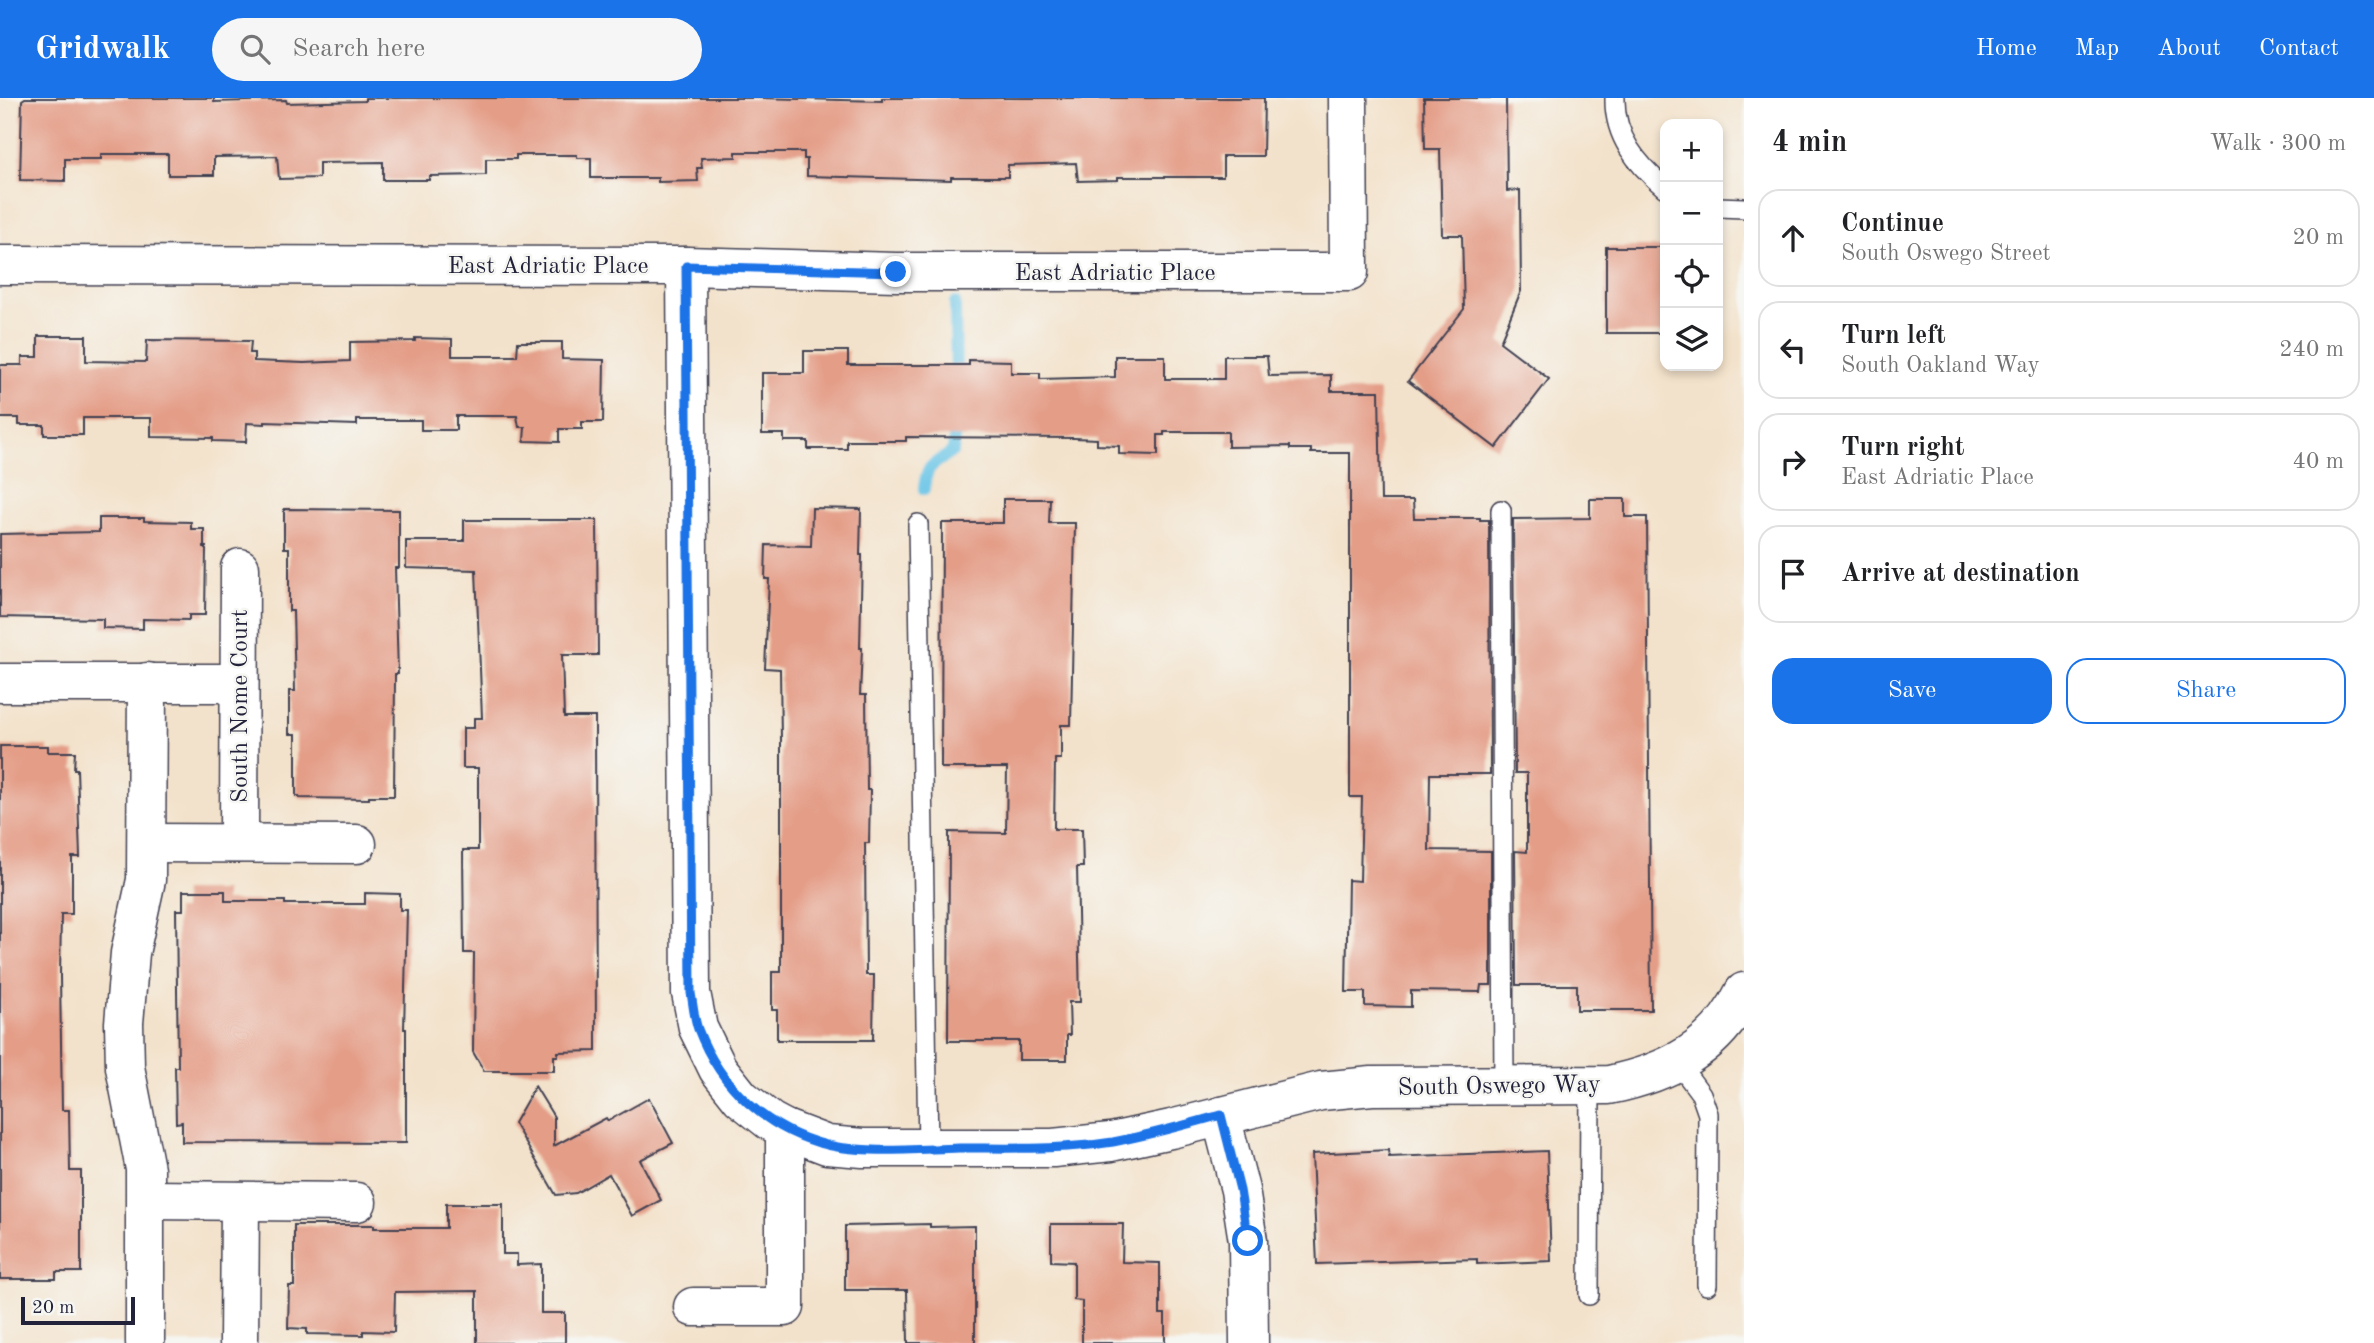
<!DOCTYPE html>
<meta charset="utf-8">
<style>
body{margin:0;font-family:"Old Standard TT",serif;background:#f6f6f6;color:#202124}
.controls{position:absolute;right:21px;top:21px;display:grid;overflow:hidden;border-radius:14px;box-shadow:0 4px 10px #0003}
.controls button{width:63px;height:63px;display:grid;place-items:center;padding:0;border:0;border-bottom:2px solid #e0e0e0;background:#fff;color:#202124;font:35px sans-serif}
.scale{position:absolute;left:21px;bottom:18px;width:114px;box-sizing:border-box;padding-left:7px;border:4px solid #22223b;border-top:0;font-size:19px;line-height:24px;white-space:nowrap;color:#22223b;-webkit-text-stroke:5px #f6f6f2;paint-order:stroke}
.stop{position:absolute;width:21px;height:21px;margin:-16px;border:5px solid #1a73e8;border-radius:50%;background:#fff}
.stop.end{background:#1a73e8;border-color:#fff;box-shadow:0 2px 7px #0008}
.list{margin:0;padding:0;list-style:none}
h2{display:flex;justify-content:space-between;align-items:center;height:91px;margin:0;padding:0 28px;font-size:30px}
h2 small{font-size:23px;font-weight:400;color:#757577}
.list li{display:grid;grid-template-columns:46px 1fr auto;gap:21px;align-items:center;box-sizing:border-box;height:98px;margin:0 14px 14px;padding:0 14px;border:2px solid #e0e0e0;border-radius:21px}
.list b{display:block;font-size:26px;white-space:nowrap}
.list p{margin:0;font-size:23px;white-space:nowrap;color:#757577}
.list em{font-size:23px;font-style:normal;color:#757577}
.actions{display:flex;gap:14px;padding:21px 28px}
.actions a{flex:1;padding:16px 0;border:2px solid #1a73e8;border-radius:21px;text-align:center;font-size:24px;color:#1a73e8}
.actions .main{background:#1a73e8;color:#fff}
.icon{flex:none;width:38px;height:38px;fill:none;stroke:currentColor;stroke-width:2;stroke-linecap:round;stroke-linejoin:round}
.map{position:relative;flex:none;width:1744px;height:1245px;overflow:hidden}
header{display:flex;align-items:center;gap:42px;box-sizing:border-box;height:98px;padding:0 35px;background:#1a73e8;color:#fff}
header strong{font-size:33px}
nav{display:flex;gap:38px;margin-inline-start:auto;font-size:24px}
.search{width:490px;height:63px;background:#f6f6f6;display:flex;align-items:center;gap:18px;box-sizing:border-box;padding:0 24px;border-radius:38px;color:#757577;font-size:26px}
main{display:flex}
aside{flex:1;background:#fff}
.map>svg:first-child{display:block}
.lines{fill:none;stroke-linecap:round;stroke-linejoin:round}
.stream{stroke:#69c5e7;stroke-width:12}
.building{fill:#e49d87}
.lane-casing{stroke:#413f51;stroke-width:22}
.street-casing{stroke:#413f51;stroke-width:41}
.lane{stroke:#fff;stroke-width:19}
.street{stroke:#fff;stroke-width:38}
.route{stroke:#1a73e8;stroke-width:9}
.labels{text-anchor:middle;stroke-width:5;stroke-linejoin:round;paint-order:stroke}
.street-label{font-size:24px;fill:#22223b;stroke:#f6f6f2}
</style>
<header>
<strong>Gridwalk</strong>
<div class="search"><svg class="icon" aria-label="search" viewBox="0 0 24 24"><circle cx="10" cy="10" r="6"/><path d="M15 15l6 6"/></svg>Search here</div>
<nav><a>Home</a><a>Map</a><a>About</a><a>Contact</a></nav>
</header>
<main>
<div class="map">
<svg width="1744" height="1245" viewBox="0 0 1744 1245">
<rect width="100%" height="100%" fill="#f6f6f2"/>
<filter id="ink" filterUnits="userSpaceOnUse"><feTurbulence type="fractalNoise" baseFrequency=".0143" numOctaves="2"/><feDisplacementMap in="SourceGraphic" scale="14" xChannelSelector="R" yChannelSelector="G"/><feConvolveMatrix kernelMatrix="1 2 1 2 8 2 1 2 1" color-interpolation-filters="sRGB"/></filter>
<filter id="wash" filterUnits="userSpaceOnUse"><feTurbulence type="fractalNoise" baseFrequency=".00686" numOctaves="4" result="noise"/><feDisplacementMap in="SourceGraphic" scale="28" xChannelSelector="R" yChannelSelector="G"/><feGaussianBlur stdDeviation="1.57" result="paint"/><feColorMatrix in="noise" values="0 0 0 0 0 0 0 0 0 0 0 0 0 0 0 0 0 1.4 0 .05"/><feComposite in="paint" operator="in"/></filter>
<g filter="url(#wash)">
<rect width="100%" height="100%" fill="#f3e2cb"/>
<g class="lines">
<g class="stream">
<polyline points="955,205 956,283"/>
<path d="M924 391C927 362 935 368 953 353L956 322"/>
</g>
</g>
<g id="blocks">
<g class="building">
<polygon points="25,0 214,0 214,4 286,2 287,5 365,3 365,0 757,0 882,3 882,0 1264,0 1263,58 1223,58 1223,79 1118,79 1118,82 1078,83 1076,65 1008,67 1008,79 951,79 951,82 807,78 807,61 804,61 804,54 736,54 736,59 701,60 702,70 697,70 698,83 658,84 658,80 591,80 591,60 577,60 577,57 516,57 516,61 486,61 486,77 429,78 429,82 383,82 383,64 319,65 319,80 279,81 277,58 214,59 214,77 168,77 168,56 101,56 101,61 65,61 65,83 20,82 22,2"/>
<polygon points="1424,0 1506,0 1507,93 1520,92 1521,193 1500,244 1549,281 1496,350 1408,283 1464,211 1462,137 1442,137 1440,51 1425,51"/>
<rect x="1606" y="149" width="59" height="86"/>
<polygon points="38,238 86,238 86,263 146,264 147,242 251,243 250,255 254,255 254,263 304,265 350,263 350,244 415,243 415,240 452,241 452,258 517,258 518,244 562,244 562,261 604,262 603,324 582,324 582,331 559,331 559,344 524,343 525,329 519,329 517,318 456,318 456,332 421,332 421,322 357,322 357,327 265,324 265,326 247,325 246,344 213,343 213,340 151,339 151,320 83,320 83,337 44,337 44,327 19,327 19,320 0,320 0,267 22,267 22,259 38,259"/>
<polygon points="804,253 848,253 848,267 969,267 969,262 1011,263 1011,275 1040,275 1040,281 1115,279 1115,258 1165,258 1165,281 1224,281 1224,258 1267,258 1269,278 1331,277 1331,293 1379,293 1381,402 1413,402 1414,420 1480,420 1480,422 1489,422 1490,676 1430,676 1429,752 1491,753 1491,887 1481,887 1480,894 1411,893 1411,909 1365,908 1365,894 1346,894 1348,782 1360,783 1362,699 1350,699 1350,355 1311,355 1311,351 1290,351 1290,348 1228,349 1228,334 1164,334 1164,337 1158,337 1158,357 1119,356 1119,348 1097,347 1097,341 1074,340 906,339 906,343 847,343 847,351 808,351 808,343 784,343 784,336 762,336 762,275 804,275"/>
<polygon points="1003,401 1050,401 1049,425 1075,425 1071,627 1061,627 1061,661 1055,661 1054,731 1082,731 1083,769 1077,769 1080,904 1069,904 1070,937 1067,937 1067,962 1019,962 1019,943 948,943 949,734 1006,735 1007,670 941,670 942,425 1003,425"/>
<polygon points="1590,401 1625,401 1625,419 1647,419 1651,912 1577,912 1577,887 1516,887 1515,753 1527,754 1527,675 1515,675 1513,421 1590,420"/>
<polygon points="812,410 861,411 860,457 862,457 860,550 862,550 860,597 866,597 867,692 870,692 869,745 865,745 866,877 874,877 873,942 777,942 777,912 772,912 772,874 781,874 781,642 780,571 765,570 769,481 765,481 766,447 811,448"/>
<polygon points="284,411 399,412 399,470 395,470 398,576 395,576 394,698 369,698 369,701 299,700 299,698 296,698 296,636 289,636 289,593 295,593 293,513 289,513 289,450 284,450"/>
<polygon points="99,420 144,420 144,423 191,424 191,431 204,431 204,449 206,449 205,517 189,517 189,522 143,521 143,531 103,530 103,521 0,519 0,436 99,434"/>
<polygon points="464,422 597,422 598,557 562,557 564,619 595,619 596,953 558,954 558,958 554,958 554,973 484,973 473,954 474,855 464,855 463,752 478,752 478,670 463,670 463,630 474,630 474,620 482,620 476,472 406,470 406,443 464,443"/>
<polygon points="0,648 48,648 48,654 75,654 74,671 77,671 80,759 72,759 72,816 61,816 60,878 62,1012 69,1012 70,1073 81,1073 81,1174 56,1174 56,1181 0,1181"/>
<polygon points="183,793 225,793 225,803 285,803 285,806 365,806 365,795 400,796 400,812 407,812 404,931 406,931 406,1045 182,1044 182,1024 176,1025 175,969 178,969 176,812 183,812"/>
<polygon points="535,988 554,1019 554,1048 606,1020 608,1023 649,1000 673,1045 640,1062 661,1102 632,1118 609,1076 576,1095 556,1097 514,1025"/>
<polygon points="1388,1052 1389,1059 1547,1053 1551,1163 1477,1166 1477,1161 1317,1166 1312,1056"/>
<polygon points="446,1106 503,1106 503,1156 517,1156 517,1167 541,1166 541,1215 565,1215 565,1245 477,1245 477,1193 395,1194 394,1234 363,1233 363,1237 307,1236 307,1231 288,1230 289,1188 294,1188 294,1127 374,1127 374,1130 446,1130"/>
<polygon points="930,1126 930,1129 975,1128 975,1245 908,1245 907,1192 845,1192 845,1128"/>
<polygon points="1051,1126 1123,1126 1122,1164 1160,1165 1160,1216 1165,1216 1165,1245 1082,1245 1082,1203 1074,1202 1074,1164 1051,1163"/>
</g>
</g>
</g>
<g filter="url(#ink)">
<use href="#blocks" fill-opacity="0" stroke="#413f51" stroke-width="2"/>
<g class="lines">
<defs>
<g id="lane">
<path d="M1615 0C1614 39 1637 66 1665 90"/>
<polyline points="1718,109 1744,110"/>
<polyline points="1501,412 1504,988"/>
<polyline points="918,426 928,1050"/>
<polyline points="1678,965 1701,996 1708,1016 1707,1187"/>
<polyline points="1589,1197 1590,987"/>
</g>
<g id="street">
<polyline points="0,167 686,168 896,174 1349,174 1348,0"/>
<path d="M686 168 691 895 698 930 718 971 741 1000 770 1023 785 1031 827 1047 863 1050H1053L1111 1044 1171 1031 1321 993 1372 988 1609 987C1667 975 1717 951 1744 894"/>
<polyline points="0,585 239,585"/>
<polyline points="147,745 357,746"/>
<polyline points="239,745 240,470"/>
<polyline points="1221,1018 1240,1092 1248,1143 1249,1245"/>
<polyline points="146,1102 357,1104"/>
<polyline points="693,1209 785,1209 785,1031"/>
<polyline points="145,1245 145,1071 125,969 124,925 130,855 146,782 147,584"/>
<polyline points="239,1245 240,1103"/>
</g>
</defs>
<use href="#lane" class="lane-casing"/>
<use href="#street" class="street-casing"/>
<use href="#lane" class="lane"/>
<use href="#street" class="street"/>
</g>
</g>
<g class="lines" filter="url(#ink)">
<path class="route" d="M896 174 686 168 691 895C693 906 694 920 698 931 720 989 767 1032 827 1047 867 1056 918 1051 959 1050 1010 1050 1062 1052 1113 1044 1150 1037 1185 1027 1221 1017L1240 1092 1248 1143"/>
</g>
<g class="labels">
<g class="street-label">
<text x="548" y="175">East Adriatic Place</text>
<text x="1115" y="182">East Adriatic Place</text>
<text transform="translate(239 608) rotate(-90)" y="8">South Nome Court</text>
<text transform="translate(1499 987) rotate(-1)" y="8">South Oswego Way</text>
</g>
</g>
</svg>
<div class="controls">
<button>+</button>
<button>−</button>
<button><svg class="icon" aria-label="locate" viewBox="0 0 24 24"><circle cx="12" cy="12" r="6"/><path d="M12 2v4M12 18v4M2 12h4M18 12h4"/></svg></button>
<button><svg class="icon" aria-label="layers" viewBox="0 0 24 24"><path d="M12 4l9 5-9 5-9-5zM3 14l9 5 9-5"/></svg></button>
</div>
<div class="scale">20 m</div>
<div class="stop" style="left:1248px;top:1143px"></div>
<div class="stop end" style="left:896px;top:174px"></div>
</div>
<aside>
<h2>4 min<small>Walk · 300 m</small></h2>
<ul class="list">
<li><svg class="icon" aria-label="ahead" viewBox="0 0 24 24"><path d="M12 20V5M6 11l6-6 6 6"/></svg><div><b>Continue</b><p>South Oswego Street</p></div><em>20 m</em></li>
<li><svg class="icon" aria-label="left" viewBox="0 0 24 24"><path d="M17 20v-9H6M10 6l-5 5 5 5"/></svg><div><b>Turn left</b><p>South Oakland Way</p></div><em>240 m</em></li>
<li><svg class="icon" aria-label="right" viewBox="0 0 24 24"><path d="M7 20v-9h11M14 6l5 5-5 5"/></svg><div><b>Turn right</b><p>East Adriatic Place</p></div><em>40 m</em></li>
<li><svg class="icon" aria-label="arrive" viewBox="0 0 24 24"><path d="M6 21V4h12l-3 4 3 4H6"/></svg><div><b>Arrive at destination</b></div></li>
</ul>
<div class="actions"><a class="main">Save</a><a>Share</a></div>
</aside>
</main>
